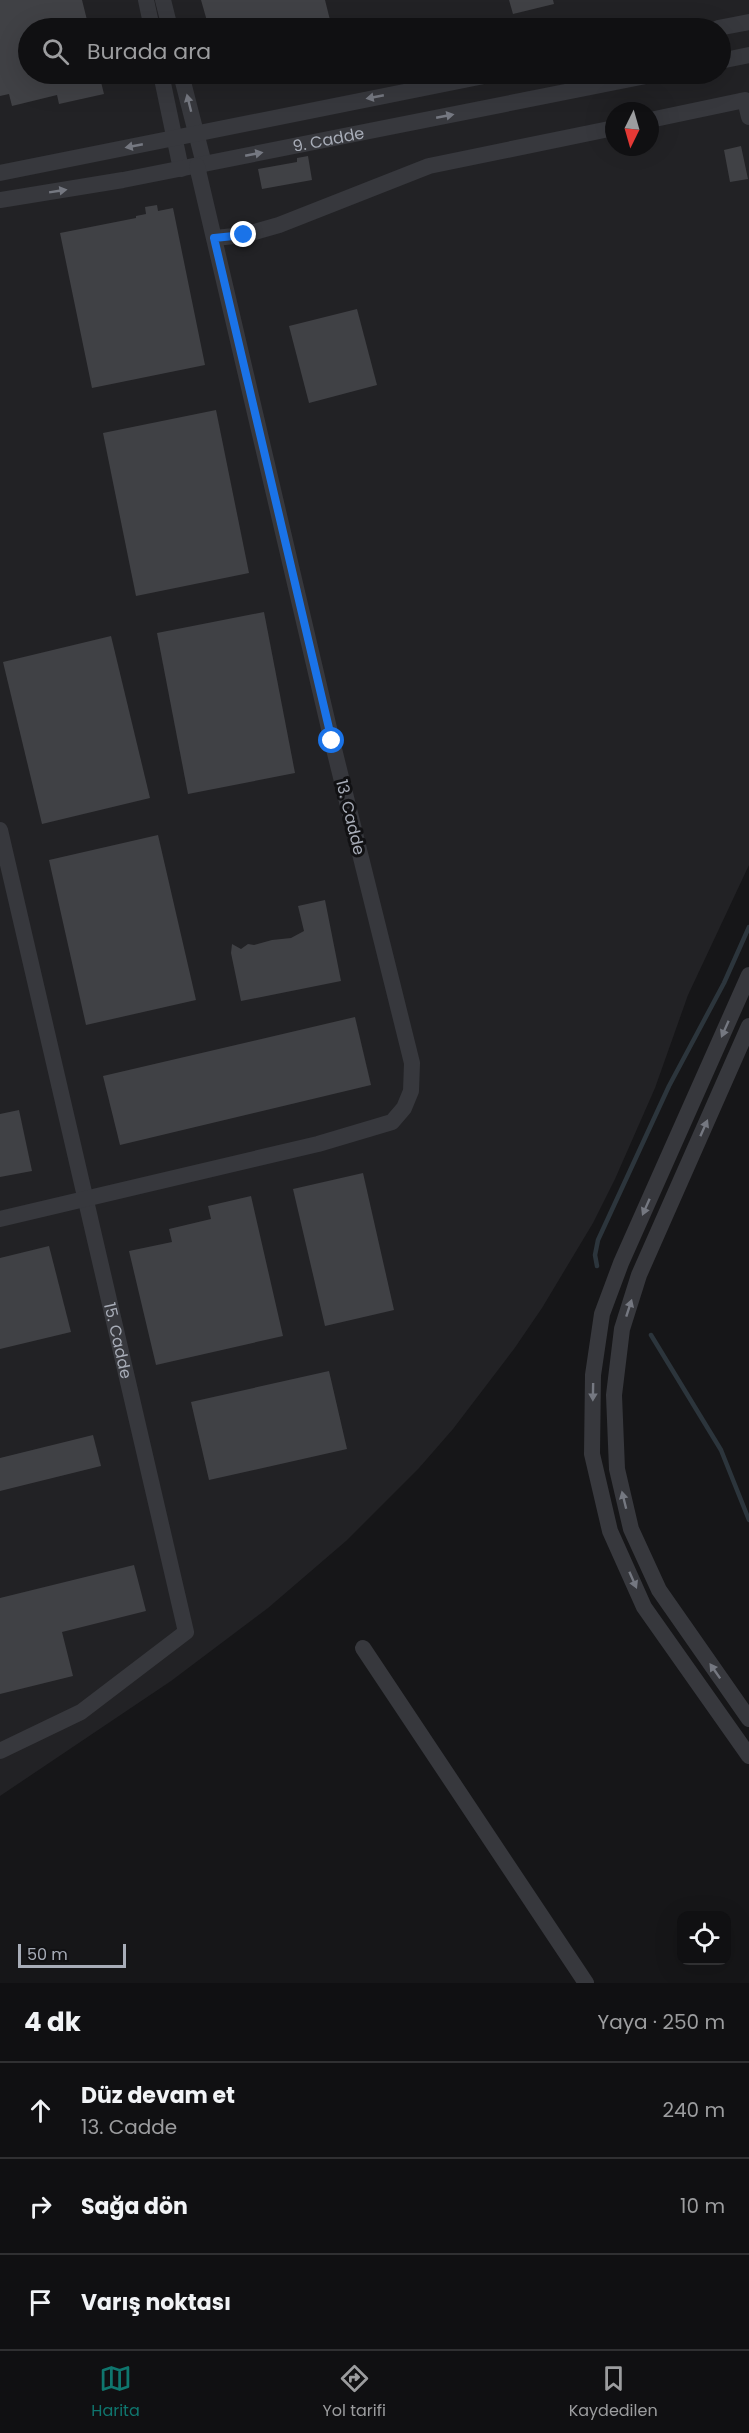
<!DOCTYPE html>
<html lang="tr">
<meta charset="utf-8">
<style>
body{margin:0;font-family:Poppins,sans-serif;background:#19191b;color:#f1f3f6}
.controls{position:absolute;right:18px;bottom:18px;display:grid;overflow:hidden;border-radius:12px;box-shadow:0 6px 24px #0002}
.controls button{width:54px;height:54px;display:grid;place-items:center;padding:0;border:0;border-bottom:2px solid #303032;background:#101012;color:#f1f3f6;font:30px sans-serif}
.compass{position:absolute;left:605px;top:102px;width:54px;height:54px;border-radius:50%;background:#101012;box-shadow:0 6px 24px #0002;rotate:185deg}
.scale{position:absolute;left:18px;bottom:15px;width:108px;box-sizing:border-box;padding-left:6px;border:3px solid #a8adb8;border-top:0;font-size:16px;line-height:21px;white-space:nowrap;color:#a8adb8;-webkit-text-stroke:4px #111113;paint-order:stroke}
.stop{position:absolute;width:18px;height:18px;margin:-14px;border:4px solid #1a73e8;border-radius:50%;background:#fff}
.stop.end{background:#1a73e8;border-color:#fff;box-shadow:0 2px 6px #0008}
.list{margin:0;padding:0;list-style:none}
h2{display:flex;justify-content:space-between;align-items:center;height:78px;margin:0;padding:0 24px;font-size:26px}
h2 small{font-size:20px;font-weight:400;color:#9c9d9f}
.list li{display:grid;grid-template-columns:39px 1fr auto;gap:18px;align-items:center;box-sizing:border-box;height:96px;padding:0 24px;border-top:2px solid #303032}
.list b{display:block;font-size:22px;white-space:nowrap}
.list p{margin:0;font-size:20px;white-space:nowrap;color:#9c9d9f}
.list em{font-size:20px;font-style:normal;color:#9c9d9f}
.icon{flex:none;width:33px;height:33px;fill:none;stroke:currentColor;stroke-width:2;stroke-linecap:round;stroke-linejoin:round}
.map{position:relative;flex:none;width:749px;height:1983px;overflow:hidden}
.search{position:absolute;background:#101012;box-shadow:0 6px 24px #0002;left:18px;right:18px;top:18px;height:66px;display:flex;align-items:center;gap:15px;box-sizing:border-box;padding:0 21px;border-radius:33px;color:#9c9d9f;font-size:22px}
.sheet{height:366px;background:#101012}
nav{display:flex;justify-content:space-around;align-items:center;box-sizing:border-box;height:84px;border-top:2px solid #303032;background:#101012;font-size:16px;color:#9c9d9f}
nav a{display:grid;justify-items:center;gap:3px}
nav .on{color:#0f766e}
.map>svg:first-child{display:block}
.built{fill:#222225;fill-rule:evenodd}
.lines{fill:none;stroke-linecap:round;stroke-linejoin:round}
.stream{stroke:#2c353c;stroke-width:4.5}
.building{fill:#404145}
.minor{stroke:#37383d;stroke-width:16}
.oneway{fill:#757881}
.route{stroke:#1a73e8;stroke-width:8}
.labels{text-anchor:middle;stroke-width:6;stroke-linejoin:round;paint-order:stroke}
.street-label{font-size:16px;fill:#a8adb8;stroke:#111113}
</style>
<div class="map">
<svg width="749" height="1983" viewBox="0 0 749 1983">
<rect width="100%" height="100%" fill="#161618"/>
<path class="built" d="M0 0H749V865L688 995 655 1088 615 1179 593 1223 542 1308 514 1349 453 1429 419 1468 346 1541 268 1608 171 1681 0 1796ZM28 28H720V74H28ZM614 111H650V147H614Z"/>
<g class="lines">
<g class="stream">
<polyline points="597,1266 595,1255 598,1240 669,1086 724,983 749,927"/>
<polyline points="651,1335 721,1450 749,1520"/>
</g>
</g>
<g class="building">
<polygon points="0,0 82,0 89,28 28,28 28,74 99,74 104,94 59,104 57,95 12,106 9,94 0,96"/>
<polygon points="201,0 325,0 332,28 209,28"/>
<polygon points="509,0 553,0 554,4 513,14"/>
<polygon points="741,146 748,179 730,182 724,150"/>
<polygon points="308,156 312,180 262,189 258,169 297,162 297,158"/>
<polygon points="157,205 158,211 173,208 205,365 92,388 60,233 136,218 136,216 146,214 145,207"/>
<polygon points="357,309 377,385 309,403 289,326"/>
<polygon points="216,410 249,573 136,596 103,433"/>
<polygon points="264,612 295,773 188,794 157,633"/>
<polygon points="111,636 150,798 42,824 3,662"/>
<polygon points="158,835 196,1000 86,1025 49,860"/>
<polygon points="325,900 341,981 241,1001 231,953 232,944 241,949 248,944 254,945 272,940 291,938 304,931 298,906"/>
<polygon points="355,1017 371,1085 120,1145 103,1076"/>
<polygon points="19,1110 32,1171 0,1177 0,1114"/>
<polygon points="363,1173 394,1310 325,1326 293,1189"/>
<polygon points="251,1196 283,1336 156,1365 129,1251 172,1242 169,1229 211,1219 208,1206"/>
<polygon points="49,1246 71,1332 0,1349 0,1258"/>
<polygon points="329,1371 347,1449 209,1480 191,1402"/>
<polygon points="93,1435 101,1466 0,1491 0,1458"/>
<polygon points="134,1565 146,1611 62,1632 73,1676 0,1694 0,1598"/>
</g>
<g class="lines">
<g class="minor">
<polyline points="146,0 152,28"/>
<polyline points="163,0 170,28"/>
<polyline points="718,28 749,22"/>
<polyline points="720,61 749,55"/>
<polyline points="161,74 181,169"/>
<polyline points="181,74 204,164"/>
<polyline points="650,120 745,100 749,117"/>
<polyline points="0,173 494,74"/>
<path id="s1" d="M0 200 123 180 656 74"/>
<polyline points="215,238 244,235 279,225 429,166 614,128"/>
<path id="s2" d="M0 830 186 1632 81 1712 0 1751"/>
<polyline points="749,975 621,1263 602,1314 593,1375 592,1454 610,1531 644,1607 749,1756"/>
<polyline points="749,1026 639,1275 622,1329 614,1395 617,1469 631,1529 659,1590 749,1719"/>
<polyline points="0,1219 318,1144 392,1122 404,1108 411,1091 412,1063 332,741 197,166"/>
<polyline points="363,1648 586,1983"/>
</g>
</g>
<defs><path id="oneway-solid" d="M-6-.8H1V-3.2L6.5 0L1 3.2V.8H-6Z" transform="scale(1.5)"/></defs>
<g class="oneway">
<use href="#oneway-solid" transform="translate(375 97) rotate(169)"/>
<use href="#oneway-solid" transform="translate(189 103) rotate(-104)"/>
<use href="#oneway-solid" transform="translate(445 116) rotate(-11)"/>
<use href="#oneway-solid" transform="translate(134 146) rotate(169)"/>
<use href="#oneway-solid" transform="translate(254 154) rotate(-11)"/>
<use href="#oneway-solid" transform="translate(58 191) rotate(-9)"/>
<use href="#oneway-solid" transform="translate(725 1029) rotate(114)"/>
<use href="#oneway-solid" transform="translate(704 1128) rotate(-66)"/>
<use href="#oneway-solid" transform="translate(646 1207) rotate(114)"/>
<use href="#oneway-solid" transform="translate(629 1308) rotate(-72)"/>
<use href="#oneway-solid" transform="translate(593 1392) rotate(91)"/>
<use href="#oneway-solid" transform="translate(624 1500) rotate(-104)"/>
<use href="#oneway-solid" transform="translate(633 1580) rotate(66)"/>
<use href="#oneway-solid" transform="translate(715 1671) rotate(-125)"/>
</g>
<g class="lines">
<polyline class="route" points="244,235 214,238 332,741"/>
</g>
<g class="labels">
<g class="street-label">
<text dy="6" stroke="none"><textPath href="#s1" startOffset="334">9. Cadde</textPath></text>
<text transform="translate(351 817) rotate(76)" y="6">13. Cadde</text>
<text dy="6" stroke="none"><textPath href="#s2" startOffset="524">15. Cadde</textPath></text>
</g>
</g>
</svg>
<div class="controls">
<button><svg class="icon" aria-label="locate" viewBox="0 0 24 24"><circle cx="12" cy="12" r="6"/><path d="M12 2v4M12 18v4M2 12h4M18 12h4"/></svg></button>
</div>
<svg class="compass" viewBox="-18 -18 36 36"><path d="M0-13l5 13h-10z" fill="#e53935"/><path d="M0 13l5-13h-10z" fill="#9c9d9f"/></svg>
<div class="scale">50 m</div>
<div class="stop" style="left:332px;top:741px"></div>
<div class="stop end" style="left:244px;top:235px"></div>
<div class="search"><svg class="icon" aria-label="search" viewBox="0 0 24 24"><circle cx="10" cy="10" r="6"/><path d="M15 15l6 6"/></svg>Burada ara</div>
</div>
<section class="sheet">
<h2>4 dk<small>Yaya · 250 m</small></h2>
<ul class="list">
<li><svg class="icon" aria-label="ahead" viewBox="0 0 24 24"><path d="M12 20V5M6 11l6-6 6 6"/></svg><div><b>Düz devam et</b><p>13. Cadde</p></div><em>240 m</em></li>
<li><svg class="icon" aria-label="right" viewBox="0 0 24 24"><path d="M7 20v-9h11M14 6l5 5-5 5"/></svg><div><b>Sağa dön</b></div><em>10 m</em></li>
<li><svg class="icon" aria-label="arrive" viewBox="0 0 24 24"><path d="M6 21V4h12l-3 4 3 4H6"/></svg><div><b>Varış noktası</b></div></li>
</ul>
</section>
<nav>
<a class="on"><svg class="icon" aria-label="map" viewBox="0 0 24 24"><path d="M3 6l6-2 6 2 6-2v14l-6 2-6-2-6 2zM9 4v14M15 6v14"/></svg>Harita</a>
<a><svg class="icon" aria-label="directions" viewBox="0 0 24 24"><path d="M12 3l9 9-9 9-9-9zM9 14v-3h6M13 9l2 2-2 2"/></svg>Yol tarifi</a>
<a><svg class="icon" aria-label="saved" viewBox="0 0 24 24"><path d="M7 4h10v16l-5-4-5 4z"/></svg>Kaydedilen</a>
</nav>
